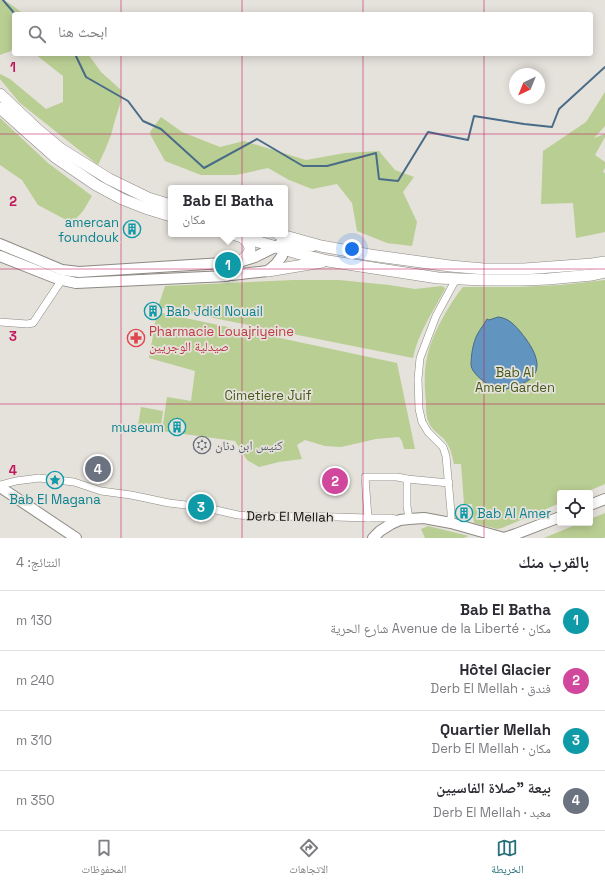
<!DOCTYPE html>
<html lang="ar">
<meta charset="utf-8">
<style>
body{margin:0;font-family:"Space Grotesk","Noto Naskh Arabic",sans-serif;background:#f2f2f3;color:#2b2b33;direction:rtl}
.controls{position:absolute;right:12px;bottom:12px;display:grid;overflow:hidden;border-radius:4px;box-shadow:0 2px 10px #0003}
.controls button{width:36px;height:36px;display:grid;place-items:center;padding:0;border:0;border-bottom:1px solid #e1e1e2;background:#fff;color:#2b2b33;font:20px sans-serif}
.compass{position:absolute;left:509px;top:68px;width:36px;height:36px;border-radius:50%;background:#fff;box-shadow:0 2px 10px #0003;rotate:223deg}
.you{position:absolute;left:352px;top:249px;width:14px;height:14px;margin:-10px;border:3px solid #fff;border-radius:50%;background:#1a73e8;box-shadow:0 0 0 6px #1a73e833}
.badge{display:grid;place-items:center;width:26px;height:26px;border-radius:50%;background:#27707a;color:#fff;font-size:13px;font-weight:700}
.pin{position:absolute;translate:-50% -50%;border:2px solid #fff;box-shadow:0 1px 4px #0006}
.popup{position:absolute;left:168px;top:185px;width:120px;height:52px;box-sizing:border-box;display:grid;place-content:center;border-radius:4px;background:#fff;filter:drop-shadow(0 1px 3px #0005);font-size:13px;white-space:nowrap;color:#7c7c81}
.popup b{font-size:15px;color:#2b2b33}
.popup::after{content:'';position:absolute;left:50%;top:100%;margin-left:-8px;border:8px solid transparent;border-top-color:#fff}
.list{margin:0;padding:0;list-style:none}
h2{display:flex;justify-content:space-between;align-items:center;height:52px;margin:0;padding:0 16px;font-size:17px}
h2 small{font-size:13px;font-weight:400;color:#7c7c81}
.list li{display:grid;grid-template-columns:26px 1fr auto;gap:12px;align-items:center;box-sizing:border-box;height:60px;padding:0 16px;border-top:1px solid #e1e1e2}
.list b{display:block;font-size:15px;white-space:nowrap}
.list p{margin:0;font-size:13px;white-space:nowrap;color:#7c7c81}
.list em{font-size:13px;font-style:normal;color:#7c7c81}
.icon{flex:none;width:22px;height:22px;fill:none;stroke:currentColor;stroke-width:2;stroke-linecap:round;stroke-linejoin:round}
.map{position:relative;flex:none;width:605px;height:538px;overflow:hidden;direction:ltr}
.search{position:absolute;background:#fff;box-shadow:0 2px 10px #0003;left:12px;right:12px;top:12px;height:44px;display:flex;align-items:center;gap:10px;box-sizing:border-box;padding:0 14px;border-radius:4px;color:#7c7c81;font-size:15px}
.sheet{height:292px;background:#fff}
nav{display:flex;justify-content:space-around;align-items:center;box-sizing:border-box;height:56px;border-top:1px solid #e1e1e2;background:#fff;font-size:11px;color:#7c7c81}
nav a{display:grid;justify-items:center;gap:2px}
nav .on{color:#27707a}
.map>svg:first-child{display:block}
.green{fill:#b9ce93}
.water{fill:#6194bf;stroke:#486b88}
.lines{fill:none;stroke-linecap:round;stroke-linejoin:round}
.stream{stroke:#486b88;stroke-width:2}
.street-casing{stroke:#8d8984;stroke-width:8}
.secondary-casing{stroke:#8d8984;stroke-width:12}
.primary-casing{stroke:#8d8984;stroke-width:12}
.street{stroke:#fff;stroke-width:7}
.secondary{stroke:#fff;stroke-width:10}
.primary{stroke:#fff;stroke-width:11}
.grid{fill:none;stroke:#c2185b;stroke-width:1;stroke-opacity:0.55}
.labels{text-anchor:middle;stroke-width:3.5;stroke-linejoin:round;paint-order:stroke}
.culture-label{font-size:13px;fill:#0d838f;stroke:#e5e1db;text-anchor:end}
.health-label{font-size:13px;fill:#be3a42;stroke:#e5e1db;text-anchor:start}
.park-label{font-size:13px;fill:#465919;stroke:#e5e1db}
.worship-label{font-size:13px;fill:#5b616d;stroke:#e5e1db;text-anchor:start}
.street-label{font-size:13px;fill:#0d0b09;stroke:#e5e1db}
.grid-label{font-size:13px;text-anchor:middle;font-weight:bold;fill:#c2185b;stroke:#e5e1db;stroke-width:3.5;stroke-linejoin:round;paint-order:stroke}
</style>
<div class="map">
<svg width="605" height="538" viewBox="0 0 605 538">
<rect width="100%" height="100%" fill="#e5e1db"/>
<g class="green">
<path d="M0 0C9 0 16 10 25 14H14V46L11 51 0 55Z"/>
<polygon points="35,54 88,54 101,72 121,90 121,101 115,120 111,135 105,150 98,165 20,103 0,79 0,74 10,79 46,109 63,102 63,76"/>
<polygon points="605,92 605,126 594,138 605,134 605,137 595,155 605,162 605,168 603,172 605,173 605,232 576,238 573,203 541,204 543,151 586,122"/>
<polygon points="161,117 182,132 220,147 244,141 306,160 345,153 379,151 395,170 414,177 403,192 417,222 412,246 387,243 357,231 352,203 337,184 312,189 289,180 268,168 236,175 201,175 165,161 151,136 150,132"/>
<polygon points="0,118 48,163 92,196 83,211 72,223 38,205 22,180 0,165"/>
<path d="M293 280H339L389 285 415 289 442 286 445 288V289C433 312 418 333 413 358L158 307 165 286Z"/>
<path d="M605 280V484L584 493H560V503L502 528 497 529 474 523 472 504H464L461 464H454C452 455 450 446 444 439 439 434 432 430 429 423 426 417 426 409 426 402 422 365 427 345 446 312 451 304 456 295 463 287H518L561 285Z"/>
<polygon points="157,312 397,363 415,449 404,449 402,441 399,437 376,439 341,447 325,446 305,440 297,445 302,459 279,462 259,467 247,460 235,441 162,431 167,397 191,401 195,371 149,358"/>
<polygon points="141,407 163,411 160,433 137,432"/>
<polygon points="605,513 605,537 604,538 544,538 580,523 590,523 590,519"/>
<polygon points="428,526 469,536 463,538 425,538 421,529"/>
</g>
<path class="water" d="M498 317C511 318 519 330 526 339 539 357 545 377 518 385 513 387 506 390 500 389 491 388 472 375 471 365 471 355 473 343 477 335 480 329 484 325 487 319L489 320Z"/>
<g class="lines">
<g class="stream">
<polyline points="3,0 15,14"/>
<polyline points="75,54 86,77 128,101 143,121 161,129 204,168 257,139 303,166 327,166 376,153 379,179 398,181 428,132 468,140 474,116 524,124 552,127 559,109 605,67"/>
</g>
<defs>
<g id="street">
<polyline points="0,322 27,324 33,323 61,281"/>
<polyline points="407,479 407,506 409,519"/>
<polyline points="0,485 16,481 39,478 74,482 101,491 131,495 169,503 203,507 238,515 266,517 304,516 368,518"/>
<polyline points="400,520 390,518 368,518 365,477 397,477 407,479 449,483"/>
<polyline points="451,523 451,512 446,456 443,447 428,432 422,422 419,409 418,379 420,358 436,316 456,279"/>
</g>
<g id="secondary">
<polyline points="0,244 62,270 79,272 239,262 255,257 275,247 282,245 313,246"/>
<polyline points="0,256 58,279 76,283 227,276"/>
<polyline points="232,275 268,271 276,264 282,256 283,250 281,242"/>
<polyline points="0,487 76,538"/>
<polyline points="590,505 605,499"/>
<polyline points="373,538 380,531 391,524 400,520 409,519 424,518 451,523 504,538 516,534 560,517"/>
</g>
<g id="primary">
<polyline points="0,94 37,129 61,149 109,179 148,198 171,205"/>
<polyline points="0,108 55,157 96,185 122,199 145,208 171,216"/>
<polyline points="232,234 300,254 328,261 438,278 485,280 524,280 548,279 592,275 605,272"/>
<polyline points="278,234 321,246 370,255 450,266 484,269 524,269 592,264 605,262"/>
<path d="M239 262C252 254 254 246 242 237"/>
<polyline points="268,271 322,262"/>
</g>
</defs>
<use href="#street" class="street-casing"/>
<use href="#secondary" class="secondary-casing"/>
<use href="#primary" class="primary-casing"/>
<use href="#street" class="street"/>
<use href="#secondary" class="secondary"/>
<use href="#primary" class="primary"/>
</g>
<path class="grid" d="M121 0V14M242 0V14M363 0V14M484 0V14M121 54V538M242 54V538M363 54V538M484 54V538M0 134H605M0 269H605M0 404H605"/>
<defs>
<symbol id="building-ring" viewBox="-11 -11 22 22"><circle r="9.5" fill="#e5e1db" stroke="#0f9aa8" stroke-width="1.5"/><path d="M-4-6H4V6H1V3H-1V6H-4ZM-2.5-4.3h1.7v1.8h-1.7ZM.8-4.3h1.7v1.8H.8ZM-2.5-1h1.7V.8h-1.7ZM.8-1h1.7V.8H.8Z" fill="#0f9aa8"/></symbol>
<symbol id="pharmacy-ring" viewBox="-11 -11 22 22"><circle r="9.5" fill="#e5e1db" stroke="#e0444e" stroke-width="1.5"/><path d="M-2-6h4v4h4v4h-4v4h-4v-4h-4v-4h4Z" fill="#e0444e"/></symbol>
<symbol id="synagogue-ring" viewBox="-11 -11 22 22"><circle r="9.5" fill="#e5e1db" stroke="#6b7280" stroke-width="1.5"/><path d="M0-6.5L5.6 3.2H-5.6ZM0 6.5L5.6-3.2H-5.6Z" fill="#6b7280"/></symbol>
<symbol id="sight-ring" viewBox="-11 -11 22 22"><circle r="9.5" fill="#e5e1db" stroke="#0f9aa8" stroke-width="1.5"/><path d="M0-6L1.8-2.2L6-1.7L2.9 1.2L3.7 5.4L0 3.3L-3.7 5.4L-2.9 1.2L-6-1.7L-1.8-2.2Z" fill="#0f9aa8"/></symbol>
</defs>
<g fill-rule="evenodd">
<use href="#building-ring" x="122" y="219" width="20" height="20"/>
<use href="#building-ring" x="143" y="301" width="20" height="20"/>
<use href="#pharmacy-ring" x="126" y="328" width="20" height="20"/>
<use href="#building-ring" x="167" y="417" width="20" height="20"/>
<use href="#synagogue-ring" x="192" y="435" width="20" height="20"/>
<use href="#sight-ring" x="45" y="470" width="20" height="20"/>
<use href="#building-ring" x="454" y="503" width="20" height="20"/>
</g>
<g class="labels">
<g class="culture-label">
<text x="119" y="227">amercan<tspan x="119" dy="15">foundouk</tspan></text>
<text x="166" y="316" text-anchor="start">Bab Jdid Nouail</text>
<text x="164" y="432">museum</text>
<text x="55" y="504" text-anchor="middle">Bab El Magana</text>
<text x="477" y="518" text-anchor="start">Bab Al Amer</text>
</g>
<g class="health-label">
<text x="149" y="336">Pharmacie Louajriyeine<tspan x="149" dy="15">صيدلية الوجريين</tspan></text>
</g>
<g class="park-label">
<text x="515" y="377">Bab Al<tspan x="515" dy="15">Amer Garden</tspan></text>
<text x="268" y="400">Cimetiere Juif</text>
</g>
<g class="worship-label">
<text x="215" y="450">كنيس ابن دنان</text>
</g>
<g class="street-label">
<text transform="translate(290 516) rotate(1)" y="5">Derb El Mellah</text>
</g>
</g>
<g class="grid-label">
<text x="13" y="72">1</text>
<text x="13" y="206">2</text>
<text x="13" y="341">3</text>
<text x="13" y="475">4</text>
</g>
</svg>
<div class="controls">
<button><svg class="icon" aria-label="locate" viewBox="0 0 24 24"><circle cx="12" cy="12" r="6"/><path d="M12 2v4M12 18v4M2 12h4M18 12h4"/></svg></button>
</div>
<svg class="compass" viewBox="-18 -18 36 36"><path d="M0-13l5 13h-10z" fill="#e53935"/><path d="M0 13l5-13h-10z" fill="#7c7c81"/></svg>
<div class="you"></div>
<div class="pin badge" style="left:228px;top:265px;background:#0f9aa8">1</div>
<div class="popup"><b>Bab El Batha</b>مكان</div>
<div class="pin badge" style="left:335px;top:481px;background:#d1479c">2</div>
<div class="pin badge" style="left:201px;top:507px;background:#0f9aa8">3</div>
<div class="pin badge" style="left:98px;top:469px;background:#6b7280">4</div>
<div class="search"><svg class="icon" aria-label="search" viewBox="0 0 24 24"><circle cx="10" cy="10" r="6"/><path d="M15 15l6 6"/></svg>ابحث هنا</div>
</div>
<section class="sheet">
<h2>بالقرب منك<small>النتائج: 4</small></h2>
<ul class="list">
<li><span class="badge" style="background:#0f9aa8">1</span><div><b>Bab El Batha</b><p>مكان · Avenue de la Liberté شارع الحرية</p></div><em>130 m</em></li>
<li><span class="badge" style="background:#d1479c">2</span><div><b>Hôtel Glacier</b><p>فندق · Derb El Mellah</p></div><em>240 m</em></li>
<li><span class="badge" style="background:#0f9aa8">3</span><div><b>Quartier Mellah</b><p>مكان · Derb El Mellah</p></div><em>310 m</em></li>
<li><span class="badge" style="background:#6b7280">4</span><div><b>بيعة &quot;صلاة الفاسيين</b><p>معبد · Derb El Mellah</p></div><em>350 m</em></li>
</ul>
</section>
<nav>
<a class="on"><svg class="icon" aria-label="map" viewBox="0 0 24 24"><path d="M3 6l6-2 6 2 6-2v14l-6 2-6-2-6 2zM9 4v14M15 6v14"/></svg>الخريطة</a>
<a><svg class="icon" aria-label="directions" viewBox="0 0 24 24"><path d="M12 3l9 9-9 9-9-9zM9 14v-3h6M13 9l2 2-2 2"/></svg>الاتجاهات</a>
<a><svg class="icon" aria-label="saved" viewBox="0 0 24 24"><path d="M7 4h10v16l-5-4-5 4z"/></svg>المحفوظات</a>
</nav>
